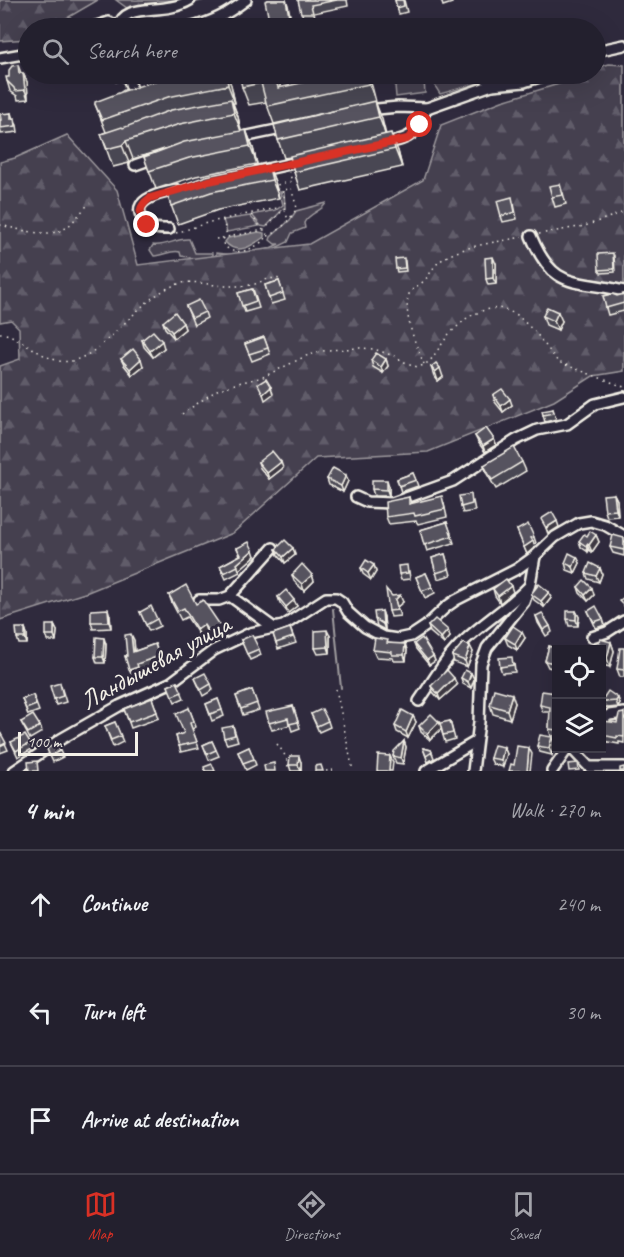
<!DOCTYPE html>
<meta charset="utf-8">
<style>
body{margin:0;font-family:Caveat,sans-serif;background:#2f2d3a;color:#f1f3f6}
.controls{position:absolute;right:18px;bottom:18px;display:grid;overflow:hidden;border-radius:0px;box-shadow:0 6px 24px #0002}
.controls button{width:54px;height:54px;display:grid;place-items:center;padding:0;border:0;border-bottom:2px solid #403e4a;background:#23202e;color:#f1f3f6;font:30px sans-serif}
.scale{position:absolute;left:18px;bottom:15px;width:120px;box-sizing:border-box;padding-left:6px;border:3px solid #f4f1e8;border-top:0;font-size:16px;line-height:21px;white-space:nowrap;color:#f4f1e8;-webkit-text-stroke:4px #2f2a3d;paint-order:stroke}
.stop{position:absolute;width:18px;height:18px;margin:-14px;border:4px solid #d93025;border-radius:50%;background:#fff}
.stop.end{background:#d93025;border-color:#fff;box-shadow:0 2px 6px #0008}
.list{margin:0;padding:0;list-style:none}
h2{display:flex;justify-content:space-between;align-items:center;height:78px;margin:0;padding:0 24px;font-size:26px}
h2 small{font-size:20px;font-weight:400;color:#a3a3aa}
.list li{display:grid;grid-template-columns:39px 1fr auto;gap:18px;align-items:center;box-sizing:border-box;height:108px;padding:0 24px;border-top:2px solid #403e4a}
.list b{display:block;font-size:22px;white-space:nowrap}
.list em{font-size:20px;font-style:normal;color:#a3a3aa}
.icon{flex:none;width:33px;height:33px;fill:none;stroke:currentColor;stroke-width:2;stroke-linecap:round;stroke-linejoin:round}
.map{position:relative;flex:none;width:624px;height:771px;overflow:hidden}
.search{position:absolute;background:#23202e;box-shadow:0 6px 24px #0002;left:18px;right:18px;top:18px;height:66px;display:flex;align-items:center;gap:15px;box-sizing:border-box;padding:0 21px;border-radius:33px;color:#a3a3aa;font-size:22px}
.sheet{height:402px;background:#23202e}
nav{display:flex;justify-content:space-around;align-items:center;box-sizing:border-box;height:84px;border-top:2px solid #403e4a;background:#23202e;font-size:16px;color:#a3a3aa}
nav a{display:grid;justify-items:center;gap:3px}
nav .on{color:#d93025}
.map>svg:first-child{display:block}
.grass{fill:#454050;stroke:#9c989c;stroke-width:1.5}
.forest{fill:url(#forest-firs);stroke:#9c989c;stroke-width:1.5}
.water{fill:#6a6670;stroke:#a19ea0;stroke-width:1.5}
.lines{fill:none;stroke-linecap:round;stroke-linejoin:round}
.stream{stroke:#a19ea0;stroke-width:2}
.minor-casing{stroke:#f4f1e8;stroke-width:14}
.path{stroke:#f4f1e8;stroke-width:1.5;stroke-dasharray:1.5 4.5;stroke-linecap:butt}
.minor{stroke:#2f2a3d;stroke-width:9}
.wall{fill:#4a4752;stroke:#f4f1e8;stroke-width:1.5}
.shaded-wall{fill:#3c3942;stroke:#f4f1e8;stroke-width:1.5}
.building{fill:#56525f;stroke:#f4f1e8;stroke-width:1.5}
.route{stroke:#d93025;stroke-width:8}
.labels{text-anchor:middle;stroke-width:6;stroke-linejoin:round;paint-order:stroke}
.street-label{font-size:26px;fill:#f4f1e8;stroke:#2f2a3d}
</style>
<div class="map">
<svg width="624" height="771" viewBox="0 0 624 771">
<defs>
<pattern id="forest-firs" width="22" height="20" patternUnits="userSpaceOnUse" patternTransform="scale(1.5)"><rect width="22" height="20" fill="#454050"/><path d="M5 1l3.5 6h-7zM16 11l3.5 6h-7z" fill="#605c69"/></pattern>
</defs>
<rect width="100%" height="100%" fill="#2f2a3d"/>
<filter id="ink" filterUnits="userSpaceOnUse"><feTurbulence type="fractalNoise" baseFrequency=".0167" numOctaves="2"/><feDisplacementMap in="SourceGraphic" scale="12" xChannelSelector="R" yChannelSelector="G"/><feConvolveMatrix kernelMatrix="1 2 1 2 8 2 1 2 1" color-interpolation-filters="sRGB"/></filter>
<g filter="url(#ink)">
<g class="grass">
<polygon points="437,74 475,76 479,83 440,94 430,78"/>
<polygon points="424,81 425,93 396,97 395,85"/>
<polygon points="280,192 284,192 285,207 266,227 261,226 252,215 276,210 283,205"/>
<path d="M326 203C323 211 308 213 304 223L305 228 292 233 288 242 263 254 253 264 199 263 190 257 181 256 180 252C172 249 163 256 154 256L150 250 153 245C166 247 176 238 189 239L195 253H212V259H216V253L245 256 255 255 279 244H275L270 240 271 237 290 220 296 211Z"/>
<polygon points="250,216 259,226 227,232 223,220"/>
</g>
<g class="forest">
<polygon points="0,0 98,0 50,28 28,28 28,39 0,41"/>
<polygon points="116,0 205,0 138,16"/>
<polygon points="609,64 624,65 624,371 593,376 554,401 428,452 316,458 233,533 88,592 0,620 0,366 20,359 19,328 11,320 0,322 0,162 15,158 67,135 117,190 138,265 309,244 423,180 441,125 502,101 562,83 574,74 596,74 596,68"/>
</g>
<path class="water" d="M259 232 264 233V237C252 246 237 256 225 242L228 238Z"/>
<g class="lines">
<polyline class="stream" points="333,609 341,688"/>
<defs>
<g id="minor">
<polyline points="91,28 109,22 122,28"/>
<path d="M118 28C125 0 162 17 190 0"/>
<path d="M189 28C213 22 226 15 246 0"/>
<polyline points="596,51 624,45"/>
<polyline points="0,58 28,53"/>
<polyline points="339,74 404,74"/>
<polyline points="478,74 483,76 492,85"/>
<polyline points="126,96 133,93 127,74"/>
<polyline points="367,110 398,107 427,108 492,85 524,82 548,74"/>
<polyline points="238,138 286,128"/>
<path d="M384 144C414 137 414 136 427 108"/>
<polyline points="135,165 155,158"/>
<polyline points="258,171 303,161"/>
<path d="M169 229C164 229 158 229 154 228 146 226 136 213 141 205 148 195 167 192 177 190"/>
<path d="M531 236C554 291 573 279 624 291"/>
<polyline points="356,497 367,502 392,503 453,481 516,440 537,430 567,424 595,404 624,397"/>
<polyline points="230,596 274,628"/>
<polyline points="199,600 219,600 230,596 273,548"/>
<polyline points="592,637 607,632 624,621"/>
<path d="M419 701C433 681 446 657 464 641 485 621 509 607 529 586"/>
<polyline points="602,720 609,715 624,713"/>
<polyline points="571,748 589,767 624,767"/>
<polyline points="14,771 61,739 119,706 170,683 214,650 250,633 283,626 326,598 336,598 342,602 348,612 365,627 384,637 397,639 411,636 426,626 446,607 456,600 517,569 535,556 555,537 579,523 591,521 605,525 624,536"/>
<polyline points="426,771 475,742"/>
<polyline points="473,771 479,722 481,664 487,648 524,602 530,584 535,556"/>
<polyline points="552,771 568,748"/>
</g>
</defs>
<use href="#minor" class="minor-casing"/>
<g class="path">
<polyline points="285,210 288,220"/>
<polyline points="251,215 263,230"/>
<polyline points="223,220 227,236"/>
<path d="M0 225C19 229 50 240 67 227 75 221 82 210 90 203"/>
<polyline points="176,233 210,222 277,208"/>
<polyline points="539,234 585,226 624,212"/>
<path d="M268 236C280 232 290 219 297 208L291 188 285 190"/>
<path d="M224 238 222 242C233 261 257 248 268 236L264 230"/>
<polyline points="216,239 264,230 285,208 284,192 279,192 277,185 292,181 289,172"/>
<path d="M0 333C21 334 46 366 71 361 108 354 137 297 178 284 193 279 215 287 232 286 240 286 248 286 255 284 265 280 270 277 281 279"/>
<path d="M424 364C416 345 404 318 408 297 410 289 418 286 424 281 430 275 432 268 438 263 456 246 499 242 522 237"/>
<polyline points="182,414 217,390 238,383 263,377 306,356 327,350 360,348 374,349 394,356 410,365 418,367 424,365 430,361 449,334 468,317 484,310 499,308 516,314 536,333 558,362 624,387"/>
<polyline points="336,689 353,771"/>
<path d="M277 744C283 752 290 760 287 771"/>
<polyline points="326,771 333,770"/>
</g>
<use href="#minor" class="minor"/>
</g>
<g class="wall">
<polygon points="268,0 286,0 292,25 285,26 283,28 278,28 278,27 272,28 269,20"/>
<polygon points="298,0 347,0 348,6 314,13 316,21 304,21"/>
<polygon points="395,0 404,0 407,12 399,14"/>
<polygon points="441,0 451,0 452,3 443,6"/>
<polygon points="18,65 21,73 23,73 27,82 28,99 18,100 17,96 10,91 7,81"/>
<polygon points="81,74 97,74 97,75 82,76"/>
<polygon points="112,74 121,74 122,79 116,82"/>
<polygon points="367,74 385,134 398,151 402,167 300,190 294,172 290,157 284,158 278,140 338,110 274,124 266,102 249,105 242,87 278,77 281,88"/>
<polygon points="231,85 235,103 233,103 238,117 241,131 246,130 253,148 257,164 196,176 156,189 144,157 174,146 133,159 129,163 113,167 101,134 106,132 95,104"/>
<polygon points="11,113 13,119 17,125 18,132 1,134 0,120"/>
<polygon points="268,164 275,182 279,198 218,210 178,224 166,191"/>
<polygon points="563,193 566,204 555,207 552,197"/>
<polygon points="514,204 517,219 503,222 501,216"/>
<polygon points="614,256 615,272 601,273 599,270"/>
<polygon points="405,261 406,271 397,272 396,269"/>
<polygon points="496,264 496,284 488,285 486,279"/>
<polygon points="279,281 285,300 271,304 265,285"/>
<polygon points="253,289 259,308 245,312 238,293"/>
<polygon points="624,294 624,311 608,315 606,308 617,296"/>
<polygon points="186,306 205,312 207,318 194,325"/>
<polygon points="543,316 562,321 558,330 546,325"/>
<polygon points="163,322 183,323 185,329 174,338 165,328"/>
<polygon points="264,337 270,354 252,361 245,344"/>
<polygon points="142,340 164,348 153,357 144,347"/>
<polygon points="121,359 143,366 132,375 124,365"/>
<polygon points="386,359 388,366 383,373 373,367 371,360"/>
<polygon points="431,367 443,377 438,381 434,376"/>
<polygon points="493,395 512,405 503,412 495,402"/>
<polygon points="553,409 556,419 545,422 543,415"/>
<polygon points="475,436 494,439 496,445 485,452 478,442"/>
<polygon points="258,462 283,468 269,479 260,468"/>
<polygon points="522,462 526,471 496,489 487,474 484,465"/>
<polygon points="413,473 418,486 401,492 397,479"/>
<polygon points="327,479 348,481 343,492 329,485"/>
<polygon points="389,486 389,496 374,496 372,489"/>
<polygon points="614,494 617,500 618,516 607,517 605,511"/>
<polygon points="409,497 411,503 444,504 447,517 418,524 416,521 389,524 386,517"/>
<polygon points="473,501 475,511 463,513 461,507"/>
<polygon points="447,522 454,543 427,551 420,530"/>
<polygon points="517,530 534,537 536,543 534,544 535,547 527,554"/>
<polygon points="596,535 599,542 592,552 589,550 588,552 581,547 579,541 587,536"/>
<polygon points="624,538 624,556 613,553 610,547"/>
<polygon points="237,548 255,556 239,570 240,572 226,579 220,566 240,555"/>
<polygon points="293,548 295,555 285,563 278,555 276,549"/>
<polygon points="445,554 451,575 438,579 432,558"/>
<polygon points="577,557 580,563 575,573 567,570 565,563"/>
<polygon points="374,565 376,572 371,580 363,574 361,568"/>
<polygon points="600,568 602,574 599,582 588,579 586,573"/>
<polygon points="409,571 410,579 401,580 399,574"/>
<polygon points="426,573 435,593 425,598 416,577"/>
<polygon points="292,575 312,575 314,581 304,591 294,581"/>
<polygon points="578,587 594,595 588,601 580,593"/>
<polygon points="493,589 513,592 500,603 495,596"/>
<polygon points="549,592 551,598 544,607 534,600 531,594"/>
<polygon points="169,595 196,604 222,628 225,637 213,643 207,634 201,638 187,617 181,620 172,603"/>
<polygon points="392,596 403,602 397,607 400,616 391,617 389,611"/>
<polygon points="278,597 297,606 288,613 280,603"/>
<polygon points="382,611 384,617 385,630 377,626 375,619"/>
<polygon points="576,611 579,617 578,626 569,626 567,619"/>
<polygon points="588,611 603,619 605,625 596,628"/>
<polygon points="140,612 157,619 160,626 149,631"/>
<polygon points="110,616 111,628 93,629 91,622"/>
<polygon points="536,616 550,626 552,632 546,636 538,623"/>
<polygon points="54,625 57,631 56,641 48,641 46,635"/>
<polygon points="428,626 448,630 450,637 444,644 430,632"/>
<polygon points="25,628 27,634 27,644 19,644 17,638"/>
<polygon points="290,628 296,643 278,649 273,634"/>
<polygon points="330,636 330,653 318,654 315,648"/>
<polygon points="505,638 525,638 517,650 508,645"/>
<polygon points="134,640 135,651 155,644 162,662 140,670 141,673 132,676 125,656 127,656"/>
<polygon points="241,640 259,649 261,655 250,660"/>
<polygon points="611,642 614,651 610,667 602,665 602,650"/>
<polygon points="106,644 105,663 97,663 95,657"/>
<polygon points="405,644 407,650 406,661 394,661 393,658 376,657 373,650"/>
<polygon points="414,644 433,656 435,661 429,665 416,649"/>
<polygon points="470,646 473,652 467,667 454,662 452,656"/>
<polygon points="549,646 559,650 556,650 556,669 548,667 545,661"/>
<polygon points="624,648 624,677 620,677 617,669"/>
<polygon points="514,663 515,672 502,673 500,667"/>
<polygon points="471,673 474,679 471,688 463,684 461,678"/>
<polygon points="195,678 211,684 213,690 203,696"/>
<polygon points="177,682 184,698 175,702 168,686"/>
<polygon points="60,683 66,702 56,705 54,699"/>
<polygon points="457,685 440,700 433,692 431,686"/>
<polygon points="252,690 259,710 243,715 236,696"/>
<polygon points="556,693 556,736 551,736 549,729 550,712 543,712 540,705"/>
<polygon points="33,695 39,711 28,715 22,699"/>
<polygon points="152,698 159,718 131,728 124,709"/>
<polygon points="618,698 620,704 618,707 608,708 604,706 602,700"/>
<polygon points="218,699 224,716 212,721 206,704"/>
<polygon points="515,703 510,719 493,714 490,705"/>
<polygon points="293,706 300,728 292,731 290,725 272,730 269,723"/>
<polygon points="189,708 196,727 192,729 199,748 181,752 176,736 184,734"/>
<polygon points="624,713 624,743 619,742 619,744 603,741 602,733 617,723"/>
<polygon points="311,714 328,721 330,727 319,732"/>
<polygon points="413,716 416,722 408,738 397,732 395,726"/>
<polygon points="450,721 455,739 445,742 441,729 430,740 421,732 419,726 441,727"/>
<polygon points="21,722 40,726 42,732 30,739"/>
<polygon points="115,722 123,742 113,747 105,726"/>
<polygon points="233,726 238,741 227,744 224,738"/>
<polygon points="0,732 8,750 0,753"/>
<polygon points="212,741 219,756 209,760 203,745"/>
<polygon points="404,741 406,747 403,764 396,763 393,756"/>
<polygon points="11,742 30,743 32,749 18,757"/>
<polygon points="554,743 552,755 540,752 537,746"/>
<polygon points="249,747 256,765 246,770 238,752"/>
<polygon points="504,747 507,754 503,767 493,764 490,758"/>
<polygon points="423,748 431,750 434,758 428,762"/>
<polygon points="47,749 60,751 63,757 53,762"/>
<polygon points="301,762 301,771 291,771 289,765"/>
</g>
<g class="shaded-wall">
<polygon points="286,0 288,5 292,25 289,16"/>
<polygon points="282,17 285,26 283,28 279,28 277,24"/>
<polygon points="23,73 27,82 28,99 25,90"/>
<polygon points="226,74 227,74 231,85 235,103 228,85"/>
<polygon points="275,74 277,74 278,77 284,102 278,88"/>
<polygon points="367,74 372,86 376,102 369,84"/>
<polygon points="231,99 238,117 241,131 234,113"/>
<polygon points="375,101 382,119 386,135 379,117"/>
<polygon points="246,130 253,148 257,164 250,146"/>
<polygon points="391,133 398,151 402,167 395,149"/>
<polygon points="126,141 133,159 129,163 122,145"/>
<polygon points="268,164 275,182 279,198 272,180"/>
<polygon points="493,257 496,264 496,284 493,278"/>
<polygon points="558,312 562,321 558,330 554,321"/>
<polygon points="183,323 185,329 174,338 172,332"/>
<polygon points="162,341 164,348 153,357 150,351"/>
<polygon points="141,359 143,366 132,375 130,369"/>
<polygon points="386,359 388,366 383,373 381,367"/>
<polygon points="440,368 443,377 438,381 435,372"/>
<polygon points="271,387 273,394 265,400 263,394"/>
<polygon points="510,399 512,405 503,412 501,406"/>
<polygon points="494,439 496,445 485,452 483,446"/>
<polygon points="281,462 283,468 269,479 267,473"/>
<polygon points="346,475 348,481 343,492 341,486"/>
<polygon points="387,480 389,486 389,496 387,490"/>
<polygon points="614,494 617,500 618,516 616,510"/>
<polygon points="557,521 559,527 548,534 546,528"/>
<polygon points="596,535 599,542 592,552 589,545"/>
<polygon points="533,541 535,547 527,554 524,547"/>
<polygon points="587,544 589,550 588,552 586,546"/>
<polygon points="293,548 295,555 285,563 283,557"/>
<polygon points="253,550 255,556 239,570 237,564"/>
<polygon points="577,557 580,563 575,573 573,567"/>
<polygon points="374,565 376,572 371,580 368,573"/>
<polygon points="600,568 602,574 599,582 596,576"/>
<polygon points="312,575 314,581 304,591 302,584"/>
<polygon points="511,586 513,592 500,603 498,596"/>
<polygon points="592,588 594,595 588,601 585,595"/>
<polygon points="549,592 551,598 544,607 541,601"/>
<polygon points="400,595 403,602 397,607 395,600"/>
<polygon points="294,600 297,606 288,613 286,607"/>
<polygon points="108,609 110,616 111,628 109,622"/>
<polygon points="382,611 384,617 385,630 383,624"/>
<polygon points="576,611 579,617 578,626 576,620"/>
<polygon points="54,625 57,631 56,641 54,635"/>
<polygon points="204,625 207,634 201,638 197,630"/>
<polygon points="25,628 27,634 27,644 25,638"/>
<polygon points="327,630 330,636 330,653 328,647"/>
<polygon points="448,630 450,637 444,644 441,638"/>
<polygon points="522,632 525,638 517,650 515,644"/>
<polygon points="131,634 134,640 135,658 133,652"/>
<polygon points="104,638 106,644 105,663 103,657"/>
<polygon points="611,642 614,651 610,667 607,658"/>
<polygon points="405,644 407,650 406,661 404,655"/>
<polygon points="470,646 473,652 467,667 465,661"/>
<polygon points="433,656 435,661 429,665 427,660"/>
<polygon points="471,673 474,679 471,688 468,682"/>
<polygon points="454,678 457,685 440,700 438,694"/>
<polygon points="512,694 515,703 510,719 507,710"/>
<polygon points="618,698 620,704 618,707 616,701"/>
<polygon points="413,716 416,722 408,738 406,732"/>
<polygon points="439,722 442,728 430,740 427,734"/>
<polygon points="552,737 554,743 552,755 549,748"/>
<polygon points="404,741 406,747 403,764 401,758"/>
<polygon points="504,747 507,754 503,767 501,760"/>
<polygon points="529,748 532,754 530,771 527,771"/>
<polygon points="299,756 301,762 301,771 298,765"/>
<polygon points="390,756 393,762 392,771 389,771"/>
</g>
<g class="building">
<polygon points="268,0 286,0 289,16 282,17 277,24 275,19 269,20 265,1"/>
<polygon points="298,0 337,0 311,5 313,13 301,13"/>
<polygon points="395,0 403,0 404,6 397,8"/>
<polygon points="247,19 248,28 228,28 228,23"/>
<polygon points="18,65 19,73 23,73 25,90 15,91 14,88 7,81 6,77 9,77 9,70 12,66"/>
<polygon points="112,74 120,74 120,76 114,79"/>
<polygon points="188,74 226,74 228,85 168,97 102,120 95,104 95,102 124,91 164,78"/>
<polygon points="239,74 275,74 278,88 341,74 367,74 369,84 267,106 261,83 242,87"/>
<polygon points="231,99 234,113 180,124 126,141 122,145 114,147 107,149 101,134 122,127 123,128 171,110"/>
<polygon points="375,101 379,117 278,140 274,125"/>
<polygon points="11,113 11,119 15,118 16,126 0,128 0,120 1,120 0,114"/>
<polygon points="246,130 250,146 189,158 149,171 144,157 184,142"/>
<polygon points="391,133 395,149 294,172 290,156"/>
<polygon points="268,164 272,180 211,192 171,206 166,191 206,176"/>
<polygon points="560,184 563,195 552,197 549,186"/>
<polygon points="512,197 515,212 501,216 497,201"/>
<polygon points="613,253 614,269 599,270 598,254"/>
<polygon points="493,257 493,278 486,279 485,258"/>
<polygon points="404,258 405,268 396,269 395,259"/>
<polygon points="279,281 283,293 269,298 265,285"/>
<polygon points="252,289 256,301 242,306 238,293"/>
<polygon points="612,294 617,296 624,294 624,303 606,308 603,296"/>
<polygon points="199,300 205,312 192,318 186,306"/>
<polygon points="547,307 558,312 554,321 543,316"/>
<polygon points="175,312 183,323 172,332 163,322"/>
<polygon points="153,331 162,341 150,351 142,340"/>
<polygon points="264,337 268,348 249,354 245,344"/>
<polygon points="133,349 141,359 130,369 121,359"/>
<polygon points="376,353 386,359 381,367 371,360"/>
<polygon points="436,363 440,368 435,372 431,367"/>
<polygon points="266,379 271,387 263,394 258,384"/>
<polygon points="502,389 510,399 501,406 493,395"/>
<polygon points="553,409 554,413 543,415 542,411"/>
<polygon points="486,428 494,439 483,446 475,436"/>
<polygon points="514,447 522,462 492,480 484,465"/>
<polygon points="272,451 281,462 267,473 258,462"/>
<polygon points="333,468 346,475 341,486 327,479"/>
<polygon points="413,473 416,480 399,486 397,479"/>
<polygon points="372,480 387,480 387,490 372,489"/>
<polygon points="471,494 472,504 461,507 459,496"/>
<polygon points="614,494 616,510 605,511 603,495"/>
<polygon points="442,496 445,509 415,516 414,513 386,517 385,502 409,497 409,504"/>
<polygon points="552,512 557,521 546,528 541,519"/>
<polygon points="447,522 452,536 424,545 420,530"/>
<polygon points="528,524 534,537 531,538 533,541 524,547 517,530"/>
<polygon points="590,531 596,535 589,545 587,544 586,546 579,541 584,534 587,536"/>
<polygon points="613,535 624,538 624,550 610,547"/>
<polygon points="285,540 293,548 283,557 276,549"/>
<polygon points="249,542 253,550 237,564 238,566 224,573 220,566 241,555 237,548"/>
<polygon points="569,553 577,557 573,567 565,563"/>
<polygon points="445,554 449,569 436,573 432,558"/>
<polygon points="366,560 374,565 368,573 361,568"/>
<polygon points="590,563 600,568 596,576 586,573"/>
<polygon points="302,564 312,575 302,584 292,575"/>
<polygon points="407,565 408,573 399,574 398,566"/>
<polygon points="426,573 432,587 422,591 416,577"/>
<polygon points="506,579 511,586 498,596 493,589"/>
<polygon points="584,580 592,588 585,595 578,587"/>
<polygon points="539,584 549,592 541,601 531,594"/>
<polygon points="186,585 196,604 203,600 222,628 210,634 204,625 197,630 184,608 178,611 169,595"/>
<polygon points="386,589 392,596 400,595 395,600 398,610 389,611"/>
<polygon points="286,590 294,600 286,607 278,597"/>
<polygon points="624,597 624,606 619,601"/>
<polygon points="151,606 157,619 146,625 140,612"/>
<polygon points="596,606 603,619 594,622 588,611"/>
<polygon points="108,609 109,622 91,622 91,610"/>
<polygon points="382,611 383,624 375,619 374,612"/>
<polygon points="567,611 576,611 576,620 567,619"/>
<polygon points="542,613 550,626 543,630 536,616"/>
<polygon points="435,619 448,630 441,638 428,626"/>
<rect x="46" y="625" width="8" height="10"/>
<polygon points="513,626 522,632 515,644 505,638"/>
<polygon points="16,628 25,628 25,638 17,638"/>
<polygon points="290,628 293,637 276,643 273,634"/>
<polygon points="327,630 328,647 315,648 315,631"/>
<polygon points="131,634 133,652 155,644 159,656 137,664 138,667 129,670 125,656 127,656 125,635"/>
<polygon points="252,635 259,649 247,654 241,640"/>
<polygon points="96,637 104,638 103,657 95,657"/>
<polygon points="375,638 388,640 387,643 405,644 404,655 392,655 392,652 373,650"/>
<polygon points="422,638 433,656 427,660 414,644"/>
<polygon points="600,639 611,642 607,658 602,656 602,650 598,650"/>
<polygon points="463,643 470,646 465,661 452,656"/>
<polygon points="549,646 558,649 556,650 556,655 554,663 545,661"/>
<polygon points="620,648 624,648 624,670 617,669"/>
<polygon points="512,657 513,665 500,667 499,658"/>
<polygon points="447,670 454,678 438,694 431,686"/>
<polygon points="465,670 471,673 468,682 461,678"/>
<polygon points="205,673 211,684 201,690 195,678"/>
<polygon points="177,682 182,692 172,696 168,686"/>
<polygon points="60,683 63,696 54,699 50,686"/>
<polygon points="494,689 512,694 507,710 490,705"/>
<polygon points="252,690 257,703 241,709 236,696"/>
<polygon points="542,691 556,693 556,730 549,729 550,707 540,705"/>
<polygon points="608,691 618,698 616,701 605,702 602,700"/>
<polygon points="33,695 36,705 26,709 22,699"/>
<polygon points="152,698 157,712 129,722 124,709"/>
<polygon points="218,699 222,710 210,714 206,704"/>
<polygon points="293,706 298,722 289,724 288,718 269,723 266,712"/>
<polygon points="189,708 194,721 190,723 197,742 179,746 176,736 184,733 176,714"/>
<polygon points="322,709 328,721 317,726 311,714"/>
<polygon points="402,710 413,716 406,732 395,726"/>
<polygon points="624,713 624,737 617,736 617,738 602,735 604,721 617,723 619,714"/>
<polygon points="431,714 439,722 427,734 419,726"/>
<polygon points="33,715 40,726 28,733 21,722"/>
<polygon points="450,721 453,733 443,735 440,723"/>
<polygon points="115,722 121,736 111,740 105,726"/>
<polygon points="233,726 235,735 224,738 222,728"/>
<polygon points="0,732 6,743 0,746"/>
<polygon points="25,735 30,743 16,751 11,742"/>
<polygon points="540,735 552,737 549,748 537,746"/>
<polygon points="212,741 216,750 207,754 203,745"/>
<polygon points="404,741 401,758 393,756 394,751"/>
<polygon points="56,743 60,751 50,756 47,749"/>
<polygon points="494,745 504,747 501,760 490,758"/>
<polygon points="517,746 529,748 527,771 509,771 511,764 514,765"/>
<polygon points="249,747 254,759 243,763 238,752"/>
<polygon points="423,748 431,750 432,752 426,756"/>
<polygon points="378,755 390,756 389,771 377,771"/>
<polygon points="290,756 299,756 298,765 289,765"/>
<polygon points="37,761 38,771 29,771 28,762"/>
<polygon points="274,763 275,771 265,771 264,765"/>
<polygon points="578,763 579,770 569,771 568,764"/>
<polygon points="212,764 215,771 205,771 204,767"/>
<polygon points="321,765 323,771 315,771 315,766"/>
<polygon points="624,767 624,771 620,771 620,768"/>
</g>
</g>
<g class="lines" filter="url(#ink)">
<path class="route" d="M147 225C138 213 138 207 150 198L209 181 407 139 414 134 420 125"/>
</g>
<g class="labels">
<g class="street-label">
<text transform="translate(155 662) rotate(-29)" y="9">Ландышевая улица</text>
</g>
</g>
</svg>
<div class="controls">
<button><svg class="icon" aria-label="locate" viewBox="0 0 24 24"><circle cx="12" cy="12" r="6"/><path d="M12 2v4M12 18v4M2 12h4M18 12h4"/></svg></button>
<button><svg class="icon" aria-label="layers" viewBox="0 0 24 24"><path d="M12 4l9 5-9 5-9-5zM3 14l9 5 9-5"/></svg></button>
</div>
<div class="scale">100 m</div>
<div class="stop" style="left:420px;top:125px"></div>
<div class="stop end" style="left:147px;top:225px"></div>
<div class="search"><svg class="icon" aria-label="search" viewBox="0 0 24 24"><circle cx="10" cy="10" r="6"/><path d="M15 15l6 6"/></svg>Search here</div>
</div>
<section class="sheet">
<h2>4 min<small>Walk · 270 m</small></h2>
<ul class="list">
<li><svg class="icon" aria-label="ahead" viewBox="0 0 24 24"><path d="M12 20V5M6 11l6-6 6 6"/></svg><div><b>Continue</b></div><em>240 m</em></li>
<li><svg class="icon" aria-label="left" viewBox="0 0 24 24"><path d="M17 20v-9H6M10 6l-5 5 5 5"/></svg><div><b>Turn left</b></div><em>30 m</em></li>
<li><svg class="icon" aria-label="arrive" viewBox="0 0 24 24"><path d="M6 21V4h12l-3 4 3 4H6"/></svg><div><b>Arrive at destination</b></div></li>
</ul>
</section>
<nav>
<a class="on"><svg class="icon" aria-label="map" viewBox="0 0 24 24"><path d="M3 6l6-2 6 2 6-2v14l-6 2-6-2-6 2zM9 4v14M15 6v14"/></svg>Map</a>
<a><svg class="icon" aria-label="directions" viewBox="0 0 24 24"><path d="M12 3l9 9-9 9-9-9zM9 14v-3h6M13 9l2 2-2 2"/></svg>Directions</a>
<a><svg class="icon" aria-label="saved" viewBox="0 0 24 24"><path d="M7 4h10v16l-5-4-5 4z"/></svg>Saved</a>
</nav>
